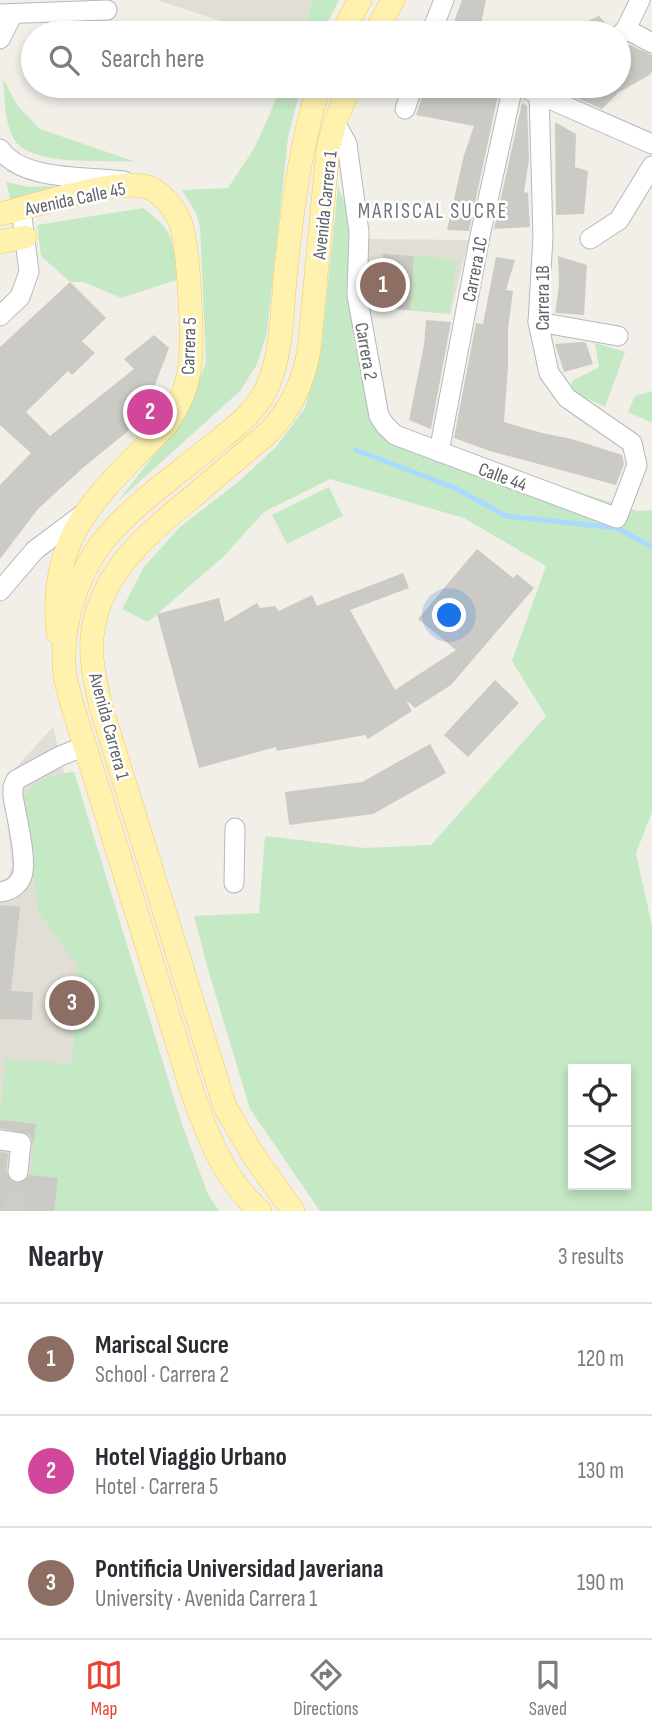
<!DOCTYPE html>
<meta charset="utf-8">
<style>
body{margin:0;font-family:"Sofia Sans Condensed",sans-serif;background:#f2f2f3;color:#2b2b33}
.controls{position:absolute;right:21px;bottom:21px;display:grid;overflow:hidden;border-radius:0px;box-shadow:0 4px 10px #0003}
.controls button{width:63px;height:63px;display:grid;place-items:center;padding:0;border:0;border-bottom:2px solid #e1e1e2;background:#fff;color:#2b2b33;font:35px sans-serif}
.you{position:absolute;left:450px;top:616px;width:24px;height:24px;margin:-18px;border:5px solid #fff;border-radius:50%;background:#1a73e8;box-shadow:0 0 0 10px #1a73e833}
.badge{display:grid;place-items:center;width:46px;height:46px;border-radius:50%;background:#ea4335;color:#fff;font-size:23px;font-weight:700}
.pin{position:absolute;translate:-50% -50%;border:4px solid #fff;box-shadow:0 2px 7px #0006}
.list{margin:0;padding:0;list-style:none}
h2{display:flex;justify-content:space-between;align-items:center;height:91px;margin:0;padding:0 28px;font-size:30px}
h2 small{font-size:23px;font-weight:400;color:#7c7c81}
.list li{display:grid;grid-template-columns:46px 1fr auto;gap:21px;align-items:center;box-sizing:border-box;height:112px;padding:0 28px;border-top:2px solid #e1e1e2}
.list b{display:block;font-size:26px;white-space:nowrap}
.list p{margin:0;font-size:23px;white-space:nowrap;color:#7c7c81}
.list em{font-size:23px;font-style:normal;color:#7c7c81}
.icon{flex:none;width:38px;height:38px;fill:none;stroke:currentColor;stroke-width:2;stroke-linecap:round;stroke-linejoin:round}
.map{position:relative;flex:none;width:652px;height:1211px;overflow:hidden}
.search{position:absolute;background:#fff;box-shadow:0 4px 10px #0003;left:21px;right:21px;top:21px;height:77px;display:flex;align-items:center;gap:18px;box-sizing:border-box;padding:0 24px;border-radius:38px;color:#7c7c81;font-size:26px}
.sheet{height:427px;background:#fff}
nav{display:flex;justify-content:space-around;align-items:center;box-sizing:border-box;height:98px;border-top:2px solid #e1e1e2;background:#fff;font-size:19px;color:#7c7c81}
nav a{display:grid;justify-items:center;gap:4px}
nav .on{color:#ea4335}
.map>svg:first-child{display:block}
.education{fill:#e1ded6}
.green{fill:#c5e8c5;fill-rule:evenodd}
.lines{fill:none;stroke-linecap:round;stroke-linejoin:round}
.stream{stroke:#aadaff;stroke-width:5}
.building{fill:#cccac5}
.minor-tunnel{stroke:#ccccc8;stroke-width:19;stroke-dasharray:19 10;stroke-linecap:butt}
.minor-casing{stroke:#b5b8bc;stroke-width:21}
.major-casing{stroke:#f2c960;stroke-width:24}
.minor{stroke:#fff;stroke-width:19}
.major{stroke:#fff2af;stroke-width:23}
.labels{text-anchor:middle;stroke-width:5;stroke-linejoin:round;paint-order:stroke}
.street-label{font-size:19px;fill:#5f6368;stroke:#fff}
.neighbourhood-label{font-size:21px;letter-spacing:2px;fill:#70757a;stroke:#fff}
</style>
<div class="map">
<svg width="652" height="1211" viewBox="0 0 652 1211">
<rect width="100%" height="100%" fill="#f1efe8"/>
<g class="education">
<polygon points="157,0 312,0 303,33 257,33"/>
<polygon points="368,239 469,240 450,314 368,307"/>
<polygon points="53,727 64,773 74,772 182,1125 208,1195 219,1211 0,1211 0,881 8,877 12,866 4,790 9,775"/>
</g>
<g class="green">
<polygon points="312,0 339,0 322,33 303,33"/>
<path d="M3 78 17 105 40 129 136 162C106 160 35 166 16 142 4 126 5 97 3 78Z"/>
<polygon points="282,86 301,86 288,137 267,333 256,366 240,391 118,501 176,427 195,392 206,362 200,227 196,213 182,190 228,188 255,147"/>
<polygon points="6,182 29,187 87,185 11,202"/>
<path d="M338 186 350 216V297L354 343 378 426 637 511 652 510V812L636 853 652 926V1211H320L250 1109 209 973 194 916 259 913 265 836 365 848 431 845 546 716 512 661 546 566 464 518 330 479 264 512 224 556 148 622 122 609 144 567 180 527 237 483 276 447 305 408 322 343ZM573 1069H626V1185H573Z"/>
<path d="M143 208C176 232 173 242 177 280L121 298 84 282H70L41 256 37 225Z"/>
<polygon points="414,256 456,259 450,314 410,310"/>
<polygon points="595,343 625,352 605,407 571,391 572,381 599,367"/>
<polygon points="652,391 652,423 628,412 635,396"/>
<polygon points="329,487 343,516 287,544 272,515"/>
<path d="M74 772 182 1125 208 1195 219 1211H54L57 1178 30 1175 35 1124 0 1120 5 1059 72 1064 78 966 39 912 22 809C24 781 50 776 74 772Z"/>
</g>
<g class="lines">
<polyline class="stream" points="356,450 455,488 506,516 617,528 652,547"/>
</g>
<g class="building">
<polygon points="462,0 486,0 479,33 461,33 451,30"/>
<polygon points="599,16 610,28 607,33 562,33"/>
<polygon points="628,44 652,55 652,72 648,76 619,92 602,109 563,92 569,86 619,86 619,48"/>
<polygon points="426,86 491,86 499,90 469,231 447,230 464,155 474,126 416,115"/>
<polygon points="522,103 527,106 529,160 524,192 528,193 530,227 494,229"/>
<polygon points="555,122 576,134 575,167 588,171 584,214 556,215"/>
<polygon points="383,254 414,256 410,310 379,308"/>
<polygon points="558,256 587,265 584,315 555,313 559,285"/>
<polygon points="496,257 515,260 506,290 513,291 508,329 508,367 504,422 542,433 572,439 622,455 624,464 616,485 490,451 454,438 476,323 483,324"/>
<polygon points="70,282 106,318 82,341 95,353 72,375 68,371 26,412 50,436 134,369 124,359 154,335 169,348 153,390 127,432 85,466 38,509 0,559 0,485 31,453 0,425 0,347"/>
<polygon points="426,320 451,322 431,429 409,420 424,345"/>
<polygon points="582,342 586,343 593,364 564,372 555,344"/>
<polygon points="477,549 513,578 517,574 534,588 451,685 415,708 406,700 412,711 368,739 365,735 277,751 276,747 199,768 157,614 219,598 225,622 257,603 260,608 275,606 279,611 312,595 317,606 403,573 409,588 350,610 395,690 456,650 418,619"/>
<polygon points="495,680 519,703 468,757 444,735"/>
<polygon points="430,744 446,773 373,814 289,825 285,792 362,782"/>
<polygon points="0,905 20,907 11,991 33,992 32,1020 0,1019"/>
<polygon points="0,1120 36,1124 33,1146 32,1139 29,1134 0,1128"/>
<polygon points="0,1152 8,1153 6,1171 11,1182 22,1183 30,1175 58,1178 54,1211 0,1211"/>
</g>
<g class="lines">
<polyline class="minor-tunnel" points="13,1211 18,1172"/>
<defs>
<g id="minor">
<polyline points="0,14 107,10"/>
<polyline points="626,29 652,43"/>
<polyline points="431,33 444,0"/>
<polyline points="619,36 626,29 640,0"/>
<polyline points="0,39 13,14"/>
<polyline points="531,91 652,144"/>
<polyline points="405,109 413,86"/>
<polyline points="335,122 347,144 359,232 357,295 379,416 385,425 395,435 617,518 637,465 632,443 567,398 549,373 538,322 543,237 539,94 552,86"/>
<path d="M0 149C23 182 88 176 124 181"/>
<polyline points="590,239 619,220 652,166"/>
<polyline points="0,316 20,297 29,272 21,209"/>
<polyline points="538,322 618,336"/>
<polyline points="439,452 480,236 513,86"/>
<polyline points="0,591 35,550 83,514"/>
<polyline points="234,883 235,828"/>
<path d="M0 892C11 891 21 884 23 872 26 854 16 815 13 796V787L16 780 60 756 85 746"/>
<polyline points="0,1140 21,1143 18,1172"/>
</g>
<g id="major">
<polyline points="342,33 360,0"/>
<polyline points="375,33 393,0"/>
<path d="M0 214C35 206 115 178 147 187 162 192 174 208 180 221 189 246 194 345 189 371 186 392 177 408 166 425 102 492 47 532 58 633"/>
<polyline points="0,242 25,237"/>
<path d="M260 1211C224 1180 207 1135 192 1091L71 701C69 692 66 683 65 675 59 626 78 568 111 532 138 502 172 478 204 452 226 434 254 416 267 388 283 352 282 307 286 268 293 206 300 146 319 86"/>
<path d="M293 1211 253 1155 225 1107 101 707C96 685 90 661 92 638 98 574 145 536 191 498 217 476 243 454 269 432 292 407 303 383 309 350L328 149 335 122 350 86"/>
</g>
</defs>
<use href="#minor" class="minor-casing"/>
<use href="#major" class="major-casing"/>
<use href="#minor" class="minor"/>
<use href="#major" class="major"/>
</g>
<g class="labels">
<g class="street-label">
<text transform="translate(75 198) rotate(-12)" y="7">Avenida Calle 45</text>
<text transform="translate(324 205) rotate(-84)" y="7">Avenida Carrera 1</text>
<text transform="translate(474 269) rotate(-79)" y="7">Carrera 1C</text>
<text transform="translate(542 298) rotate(-90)" y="7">Carrera 1B</text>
<text transform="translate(188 346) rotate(-88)" y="7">Carrera 5</text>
<text transform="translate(367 351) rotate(80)" y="7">Carrera 2</text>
<text transform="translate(503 476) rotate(20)" y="7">Calle 44</text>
<text transform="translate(110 726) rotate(75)" y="7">Avenida Carrera 1</text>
</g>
<g class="neighbourhood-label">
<text x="433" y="218">MARISCAL SUCRE</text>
</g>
</g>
</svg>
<div class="controls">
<button><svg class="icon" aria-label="locate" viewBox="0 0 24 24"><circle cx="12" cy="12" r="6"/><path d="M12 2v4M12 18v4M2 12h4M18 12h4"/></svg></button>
<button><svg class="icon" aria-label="layers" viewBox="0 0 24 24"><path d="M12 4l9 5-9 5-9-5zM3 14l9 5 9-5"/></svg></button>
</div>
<div class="you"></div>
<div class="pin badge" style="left:383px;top:285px;background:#8d6e63">1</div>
<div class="pin badge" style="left:150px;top:412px;background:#d1479c">2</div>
<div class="pin badge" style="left:72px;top:1003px;background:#8d6e63">3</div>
<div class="search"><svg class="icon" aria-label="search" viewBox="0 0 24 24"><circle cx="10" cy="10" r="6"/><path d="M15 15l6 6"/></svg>Search here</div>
</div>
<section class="sheet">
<h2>Nearby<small>3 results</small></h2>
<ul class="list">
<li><span class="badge" style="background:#8d6e63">1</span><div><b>Mariscal Sucre</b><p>School · Carrera 2</p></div><em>120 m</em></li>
<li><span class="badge" style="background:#d1479c">2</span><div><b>Hotel Viaggio Urbano</b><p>Hotel · Carrera 5</p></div><em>130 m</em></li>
<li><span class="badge" style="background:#8d6e63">3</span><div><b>Pontificia Universidad Javeriana</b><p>University · Avenida Carrera 1</p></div><em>190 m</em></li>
</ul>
</section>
<nav>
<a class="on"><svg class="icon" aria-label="map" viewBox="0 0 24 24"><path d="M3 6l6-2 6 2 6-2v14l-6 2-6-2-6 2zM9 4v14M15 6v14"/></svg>Map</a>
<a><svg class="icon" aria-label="directions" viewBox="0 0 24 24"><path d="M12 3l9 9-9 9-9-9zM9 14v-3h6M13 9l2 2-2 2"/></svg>Directions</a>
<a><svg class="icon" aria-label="saved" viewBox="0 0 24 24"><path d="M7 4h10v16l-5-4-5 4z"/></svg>Saved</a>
</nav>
